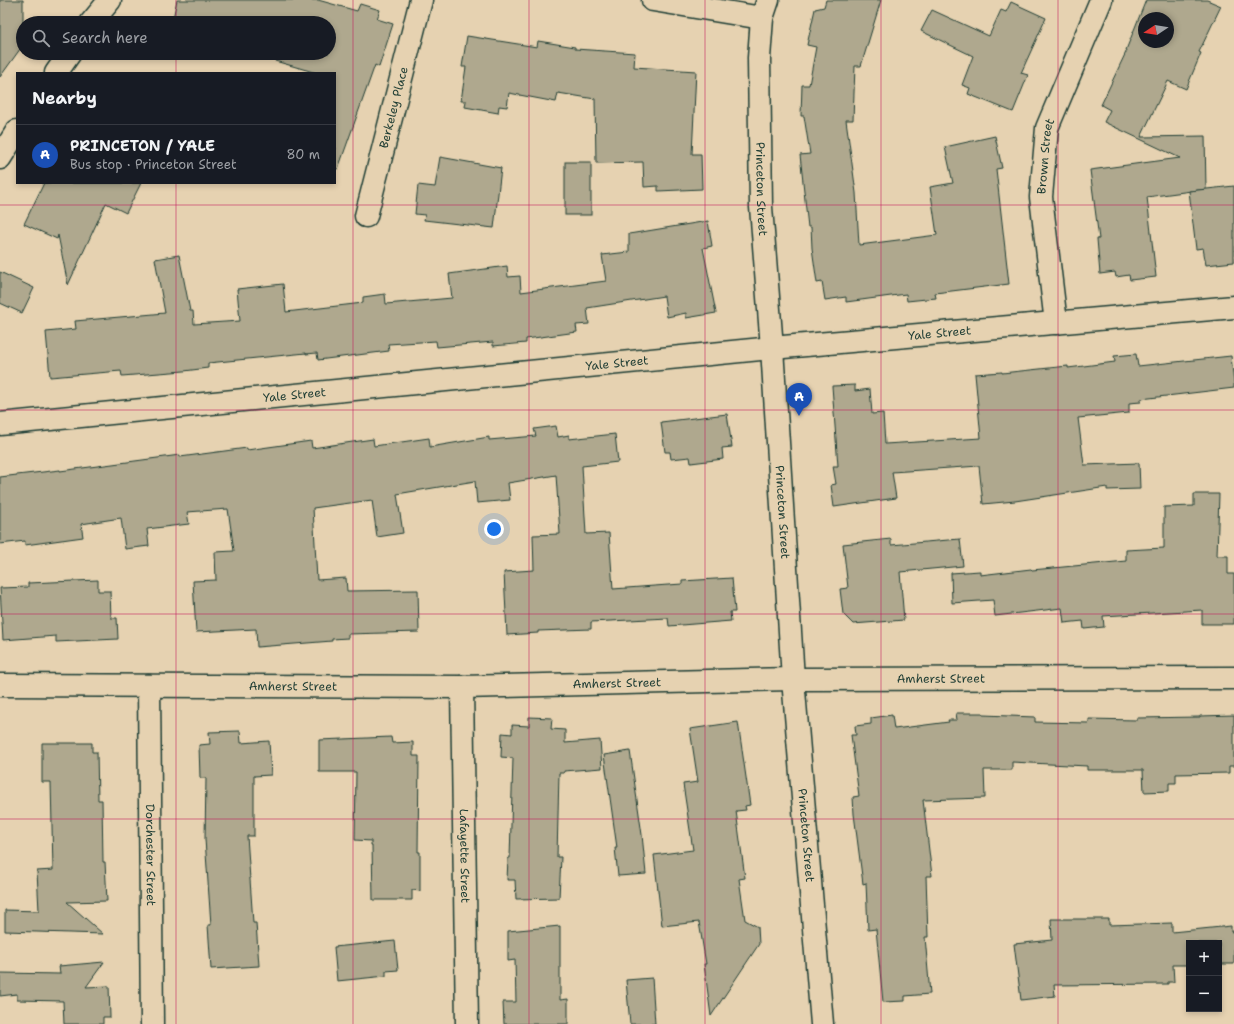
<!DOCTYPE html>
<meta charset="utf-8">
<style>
body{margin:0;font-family:"Shantell Sans",sans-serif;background:#20242c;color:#f1f3f6}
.controls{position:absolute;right:12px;bottom:12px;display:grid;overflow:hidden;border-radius:0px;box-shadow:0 2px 6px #0003}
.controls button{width:36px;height:36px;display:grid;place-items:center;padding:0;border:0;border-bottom:1px solid #363941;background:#171b24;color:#f1f3f6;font:20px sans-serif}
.compass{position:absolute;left:1138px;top:12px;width:36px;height:36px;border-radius:50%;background:#171b24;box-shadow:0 2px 6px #0003;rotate:258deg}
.you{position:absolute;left:494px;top:529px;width:14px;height:14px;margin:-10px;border:3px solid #fff;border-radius:50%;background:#1a73e8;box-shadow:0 0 0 6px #1a73e833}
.badge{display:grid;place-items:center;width:26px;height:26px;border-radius:50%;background:#ea580c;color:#fff;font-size:13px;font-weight:700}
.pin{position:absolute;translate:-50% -33px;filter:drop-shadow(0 1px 2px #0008)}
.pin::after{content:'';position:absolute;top:21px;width:14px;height:12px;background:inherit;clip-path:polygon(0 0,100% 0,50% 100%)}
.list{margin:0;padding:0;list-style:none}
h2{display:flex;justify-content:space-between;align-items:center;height:52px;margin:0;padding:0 16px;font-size:17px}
h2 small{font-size:13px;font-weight:400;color:#9ea1a6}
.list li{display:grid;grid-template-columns:26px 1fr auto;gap:12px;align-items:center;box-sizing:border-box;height:60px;padding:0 16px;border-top:1px solid #363941}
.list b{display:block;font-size:15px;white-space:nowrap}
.list p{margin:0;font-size:13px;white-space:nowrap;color:#9ea1a6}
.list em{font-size:13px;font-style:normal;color:#9ea1a6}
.icon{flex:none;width:22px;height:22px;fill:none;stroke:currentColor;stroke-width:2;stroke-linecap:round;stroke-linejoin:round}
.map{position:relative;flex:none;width:1234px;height:1024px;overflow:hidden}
.search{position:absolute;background:#171b24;box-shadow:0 2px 6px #0003;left:16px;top:16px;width:320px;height:44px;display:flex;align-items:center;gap:10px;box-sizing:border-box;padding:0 14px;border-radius:22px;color:#9ea1a6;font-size:15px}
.panel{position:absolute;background:#171b24;box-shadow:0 2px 6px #0003;left:16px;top:72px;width:320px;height:112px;border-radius:0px}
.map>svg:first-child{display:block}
.building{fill:#afa88e;stroke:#1f3d34;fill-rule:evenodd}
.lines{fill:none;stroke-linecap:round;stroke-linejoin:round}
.minor-casing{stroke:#1f3d34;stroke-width:25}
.minor{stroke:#e6d2b1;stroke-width:22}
.grid{fill:none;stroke:#c2185b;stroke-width:1;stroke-opacity:0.55}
.labels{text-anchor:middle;stroke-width:3;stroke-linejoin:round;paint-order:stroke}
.street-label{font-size:12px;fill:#1f3d34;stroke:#e6d2b1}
</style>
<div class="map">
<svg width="1234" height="1024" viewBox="0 0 1234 1024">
<rect width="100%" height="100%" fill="#e6d2b1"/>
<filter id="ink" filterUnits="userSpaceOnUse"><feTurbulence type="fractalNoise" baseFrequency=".025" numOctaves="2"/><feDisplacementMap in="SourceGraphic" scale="8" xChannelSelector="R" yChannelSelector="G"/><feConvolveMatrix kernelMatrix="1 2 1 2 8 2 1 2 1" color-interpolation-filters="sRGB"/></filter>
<g filter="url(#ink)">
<g class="building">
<polygon points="0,0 23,0 23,45 0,77"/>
<polygon points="177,0 318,0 357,11 360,4 380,10 377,19 393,24 379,67 375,65 338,169 335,168 335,73 317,73 275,61 278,53 329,53 329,23 172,23"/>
<polygon points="826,0 881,0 861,66 855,66 853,120 846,120 856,193 859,245 937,235 930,187 953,183 945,147 995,136 1002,168 996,169 1009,284 935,293 936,298 907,301 906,294 846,302 846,297 825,300 822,282 817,283 812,248 811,227 808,227 800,155 810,154 804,116 801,116 802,85 809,85 816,47 807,45 815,9 824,7"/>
<path d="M1146 0H1207L1221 6 1199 52 1201 53 1186 89 1168 81 1141 137 1205 136 1206 189 1147 197 1156 277 1130 280 1129 275 1116 277 1115 272 1100 274 1097 239H1099L1090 170 1180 158 1104 122 1110 110 1101 105 1127 50H1126ZM1144 18H1168V42H1144Z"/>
<polygon points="1011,2 1046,18 1021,73 1028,75 1013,112 968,94 970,88 962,85 973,56 921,31 932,10 989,36 1001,10 1006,12"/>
<polygon points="467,36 537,47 538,41 575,47 575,49 635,53 634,67 696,71 692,154 701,154 702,189 658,191 658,186 644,187 643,162 596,163 595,99 558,93 556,102 509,93 507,107 499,106 498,113 465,107 466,101 461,101 466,67 462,67"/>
<polygon points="440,157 501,168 494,228 424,220 425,215 415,214 418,185 435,187"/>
<rect x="565" y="162" width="26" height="53"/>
<polygon points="44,183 141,183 126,213 106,203 68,285 58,235 57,239 24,224"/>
<polygon points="1234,186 1234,262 1206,265 1203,248 1196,249 1189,191"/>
<polygon points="708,221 712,246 703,248 716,313 686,318 686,313 667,317 664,296 587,308 589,324 576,325 577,332 526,339 526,343 493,346 493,342 437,347 436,341 388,344 389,351 318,360 317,353 306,354 306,353 208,363 208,368 184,371 122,376 121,371 50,377 46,332 76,329 75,321 165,313 155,259 179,255 190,311 193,311 194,324 240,321 237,289 283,284 286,312 363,303 363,297 385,294 386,304 452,298 449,274 507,266 508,277 520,276 521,292 606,281 602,255 629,252 629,234"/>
<polygon points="0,272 34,288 22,313 0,303"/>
<polygon points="1136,354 1138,366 1231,356 1234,384 1234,388 1141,399 1141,402 1129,403 1129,413 1078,418 1084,465 1139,463 1140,489 1107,490 1107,487 1015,501 983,504 979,466 892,472 896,498 834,507 831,485 836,484 833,466 838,466 832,386 855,385 855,391 870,389 872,414 883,413 885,444 981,438 975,374 1002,372 1002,373 1068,366 1068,368 1115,362 1114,356"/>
<polygon points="727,414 732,447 722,448 723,459 691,463 690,457 671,459 670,452 665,452 661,422"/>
<polygon points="556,426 558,437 569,435 569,439 615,434 618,462 582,466 586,534 609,533 613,589 682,584 682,581 732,578 735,612 730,612 731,621 669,626 668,618 591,622 591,629 538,631 538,633 507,635 504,572 534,570 533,535 560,534 556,475 508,483 510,500 477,503 475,481 397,494 403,533 377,537 372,500 313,508 317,580 346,578 347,591 418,590 419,632 348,634 348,638 332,639 332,641 257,647 256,629 196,632 193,581 216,580 215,552 234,551 228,509 187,512 189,524 147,529 149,546 125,549 121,518 81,524 83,537 25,545 25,541 0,544 0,477 60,470 60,471 180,455 180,457 247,448 247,450 311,441 312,448 373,439 374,446 429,438 430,447 489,437 489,440 536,436 534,429"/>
<polygon points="1194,494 1219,494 1217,556 1228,556 1228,574 1234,574 1234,624 1202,624 1202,610 1103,616 1104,627 1084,629 1083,621 1064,623 1062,608 995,616 993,600 952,603 951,573 980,571 980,575 1031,569 1032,570 1126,561 1126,550 1164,548 1164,507 1194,506"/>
<polygon points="891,539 891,545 960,539 963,566 900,572 904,620 853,624 843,614 840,589 848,588 843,544"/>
<polygon points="98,580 98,591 110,591 111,618 117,618 118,639 56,642 56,636 3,640 0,588 28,587 28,583"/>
<polygon points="956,713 983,713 983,715 1035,717 1035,722 1089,723 1089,719 1137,720 1137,718 1200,717 1200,716 1234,715 1234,766 1229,766 1229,773 1176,774 1176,783 1169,783 1169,791 1144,792 1143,770 1087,770 1087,766 1012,762 1012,770 984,770 985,798 923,800 932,876 926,876 928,937 925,937 930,994 905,996 905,1001 883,1002 876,929 868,930 866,883 863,884 854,814 853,797 859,796 851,735 856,735 855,726 871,724 871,718 892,715 894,729 949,722 948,720 957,720"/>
<polygon points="529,717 552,718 551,729 565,730 565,743 600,740 602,768 564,771 564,773 559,773 557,857 561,857 559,898 516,899 515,880 507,880 508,858 510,858 513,758 501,757 502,733 512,734 512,725 529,726"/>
<polygon points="738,722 750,805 745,806 746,810 736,811 745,878 739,879 745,920 758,927 759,944 711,1016 704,964 706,964 699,922 662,926 654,855 693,850 683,784 698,782 690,729"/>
<polygon points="240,731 241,743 269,741 271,775 254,776 254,836 247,836 253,923 256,923 259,966 211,969 208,925 211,925 205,839 206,778 200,778 199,745 210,744 209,732"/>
<polygon points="391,737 392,743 413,742 413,756 419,756 418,852 420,852 420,891 412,890 412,900 373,900 372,845 371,845 371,841 355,840 356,772 319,772 319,740"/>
<polygon points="42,743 92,743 92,752 97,752 98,800 102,800 103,862 105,862 107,901 67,902 103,934 5,931 5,910 39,911 37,871 53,870 51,782 42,782"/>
<polygon points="630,751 642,835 646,874 618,876 615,848 617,848 604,755"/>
<polygon points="1051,919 1109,919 1109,925 1172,923 1172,932 1231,926 1231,932 1234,931 1234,964 1219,964 1219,943 1189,943 1189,965 1173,965 1174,982 1168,982 1168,984 1054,985 1055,996 1021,1000 1014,944 1052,940"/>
<polygon points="560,926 560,1000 568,999 568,1024 504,1024 503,1002 516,1002 515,960 508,961 508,931"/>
<polygon points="395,941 398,970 386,971 386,976 337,981 334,947"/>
<polygon points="104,962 86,987 109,986 110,1017 103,1017 103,1024 64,1024 63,1001 17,1000 17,994 0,996 0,973 60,974 59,966"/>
<polygon points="652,978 655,1024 630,1024 626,980"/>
</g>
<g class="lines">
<defs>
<g id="minor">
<polyline points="653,0 762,18"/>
<path id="s1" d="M768 0 762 18 759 58 761 207 772 348 793 679 822 1024"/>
<polyline points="91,23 110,0"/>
<polyline points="56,73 70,53"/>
<polyline points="0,158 17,131"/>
<path id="s2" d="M366 216 421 0"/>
<path id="s3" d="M1056 323 1041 197 1047 128 1101 0"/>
<path id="s4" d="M0 424 772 348 1234 307"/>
<path id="s5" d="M0 685 462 687 793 679 1234 678"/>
<path id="s6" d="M149 686 152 1024"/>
<path id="s7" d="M462 687 467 1024"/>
</g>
</defs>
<use href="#minor" class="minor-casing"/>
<use href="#minor" class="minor"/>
</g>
</g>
<path class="grid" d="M176 0V23M353 0V1024M529 0V1024M705 0V1024M881 0V1024M1058 0V1024M176 53V73M176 183V1024M0 205H1234M0 410H1234M0 614H1234M0 819H1234"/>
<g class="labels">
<g class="street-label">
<text dy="4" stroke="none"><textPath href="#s2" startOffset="112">Berkeley Place</textPath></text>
<text dy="4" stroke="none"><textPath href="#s3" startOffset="168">Brown Street</textPath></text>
<text dy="4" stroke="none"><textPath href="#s1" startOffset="190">Princeton Street</textPath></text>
<text dy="4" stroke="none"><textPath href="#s4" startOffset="944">Yale Street</textPath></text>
<text dy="4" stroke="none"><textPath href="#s4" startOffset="620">Yale Street</textPath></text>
<text dy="4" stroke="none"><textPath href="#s4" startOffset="296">Yale Street</textPath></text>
<text dy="4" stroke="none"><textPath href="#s1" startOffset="514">Princeton Street</textPath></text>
<text dy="4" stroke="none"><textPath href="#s5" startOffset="941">Amherst Street</textPath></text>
<text dy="4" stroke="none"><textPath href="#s5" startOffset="617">Amherst Street</textPath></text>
<text dy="4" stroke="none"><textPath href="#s5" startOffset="293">Amherst Street</textPath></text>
<text dy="4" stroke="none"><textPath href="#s1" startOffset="838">Princeton Street</textPath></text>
<text dy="4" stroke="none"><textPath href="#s6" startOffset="169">Dorchester Street</textPath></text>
<text dy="4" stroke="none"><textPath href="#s7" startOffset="169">Lafayette Street</textPath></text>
</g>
</g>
</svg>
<div class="controls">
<button>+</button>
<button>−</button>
</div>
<svg class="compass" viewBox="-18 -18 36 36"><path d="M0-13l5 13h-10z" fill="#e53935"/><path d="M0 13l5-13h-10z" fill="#9ea1a6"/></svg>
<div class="you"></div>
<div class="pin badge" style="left:799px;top:416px;background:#1a4fb4">A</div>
<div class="search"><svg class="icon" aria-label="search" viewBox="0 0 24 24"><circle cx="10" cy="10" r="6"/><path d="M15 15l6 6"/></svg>Search here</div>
<section class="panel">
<h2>Nearby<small></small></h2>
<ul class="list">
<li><span class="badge" style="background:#1a4fb4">A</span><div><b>PRINCETON / YALE</b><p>Bus stop · Princeton Street</p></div><em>80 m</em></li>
</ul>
</section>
</div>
